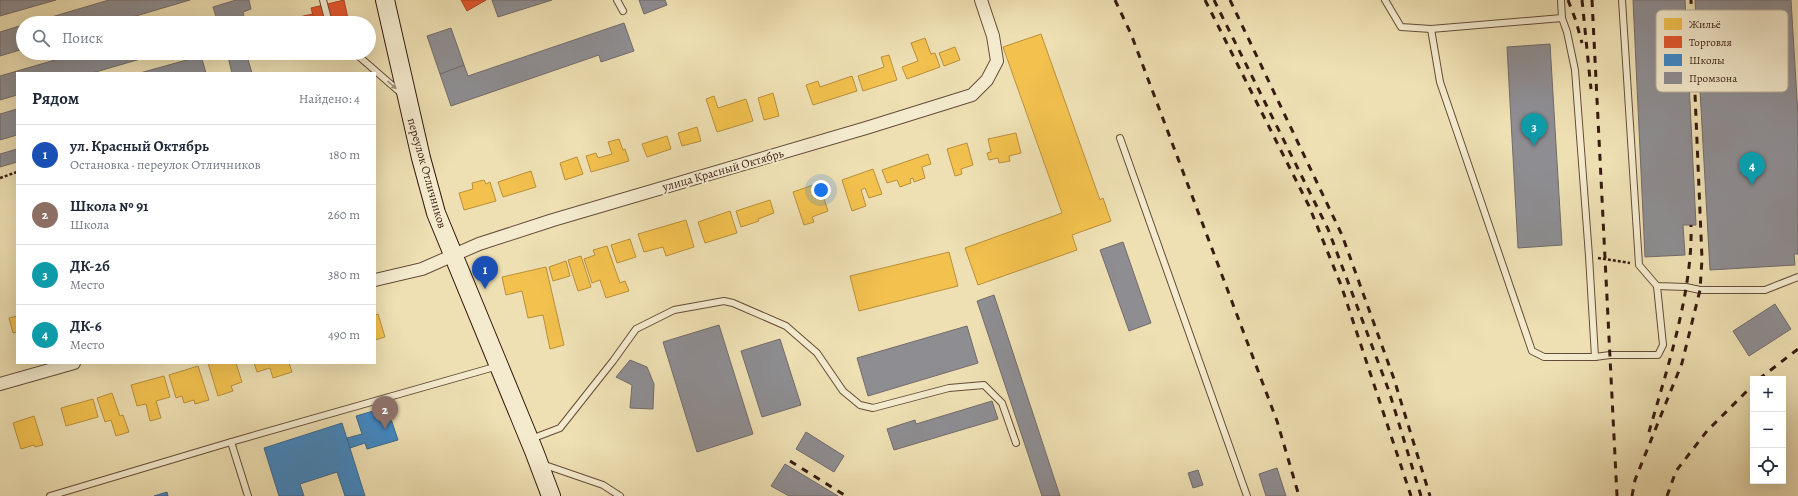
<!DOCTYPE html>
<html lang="ru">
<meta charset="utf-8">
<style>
body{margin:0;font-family:Alegreya,serif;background:#f2f2f3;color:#1f2937}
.controls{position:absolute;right:12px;bottom:12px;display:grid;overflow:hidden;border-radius:0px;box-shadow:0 4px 16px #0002}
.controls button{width:36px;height:36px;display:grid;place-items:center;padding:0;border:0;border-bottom:1px solid #e0e1e3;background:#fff;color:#1f2937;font:20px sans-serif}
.you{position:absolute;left:821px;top:190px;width:14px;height:14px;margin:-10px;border:3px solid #fff;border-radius:50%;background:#1a73e8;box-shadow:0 0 0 6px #1a73e833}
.badge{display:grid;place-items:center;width:26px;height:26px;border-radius:50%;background:#0f766e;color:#fff;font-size:13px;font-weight:700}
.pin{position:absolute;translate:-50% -33px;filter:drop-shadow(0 1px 2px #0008)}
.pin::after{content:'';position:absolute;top:21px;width:14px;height:12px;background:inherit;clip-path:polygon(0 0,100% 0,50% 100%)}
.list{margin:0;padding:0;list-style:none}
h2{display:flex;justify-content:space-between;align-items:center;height:52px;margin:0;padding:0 16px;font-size:17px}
h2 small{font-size:13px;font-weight:400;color:#747a83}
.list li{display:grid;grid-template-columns:26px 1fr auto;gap:12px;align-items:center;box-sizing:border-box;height:60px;padding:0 16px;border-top:1px solid #e0e1e3}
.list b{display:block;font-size:15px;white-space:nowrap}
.list p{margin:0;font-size:13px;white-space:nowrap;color:#747a83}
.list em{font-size:13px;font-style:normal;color:#747a83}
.icon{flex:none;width:22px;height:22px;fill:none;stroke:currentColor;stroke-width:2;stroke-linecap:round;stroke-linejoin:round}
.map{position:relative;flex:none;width:1798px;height:496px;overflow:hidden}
.search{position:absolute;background:#fff;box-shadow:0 4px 16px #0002;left:16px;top:16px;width:360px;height:44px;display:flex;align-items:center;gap:10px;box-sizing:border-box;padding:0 14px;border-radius:22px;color:#747a83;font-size:15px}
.panel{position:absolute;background:#fff;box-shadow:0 4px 16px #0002;left:16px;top:72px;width:360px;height:292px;border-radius:0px}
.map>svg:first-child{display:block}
.homes{fill:#f2c14e;stroke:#ba8f3b}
.shops{fill:#e4572e;stroke:#b04525}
.schools{fill:#3f88c5;stroke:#3d678f}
.industry{fill:#8d8d92;stroke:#736a6b}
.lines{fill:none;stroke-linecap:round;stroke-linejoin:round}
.lane-casing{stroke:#654c39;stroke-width:8}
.street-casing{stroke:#654c39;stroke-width:14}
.secondary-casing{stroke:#371a10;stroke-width:20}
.path{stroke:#371a10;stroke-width:2.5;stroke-dasharray:3 2;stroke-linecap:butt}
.lane{stroke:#f4ebce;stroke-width:6}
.street{stroke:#f4ebce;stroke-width:12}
.secondary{stroke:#f4ebce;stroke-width:18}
.rail{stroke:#371a10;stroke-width:3;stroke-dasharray:7 7;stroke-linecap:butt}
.oneway{fill:#9f8d78}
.labels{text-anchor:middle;stroke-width:4;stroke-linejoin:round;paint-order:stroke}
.street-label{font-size:12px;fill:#371a10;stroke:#f4ebce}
.key{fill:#f4ebce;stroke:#bbac95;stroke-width:1}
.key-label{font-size:11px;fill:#371a10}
</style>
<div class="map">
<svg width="1798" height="496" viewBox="0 0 1798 496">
<rect width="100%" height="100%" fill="#eee0b3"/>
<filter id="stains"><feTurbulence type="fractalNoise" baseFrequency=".005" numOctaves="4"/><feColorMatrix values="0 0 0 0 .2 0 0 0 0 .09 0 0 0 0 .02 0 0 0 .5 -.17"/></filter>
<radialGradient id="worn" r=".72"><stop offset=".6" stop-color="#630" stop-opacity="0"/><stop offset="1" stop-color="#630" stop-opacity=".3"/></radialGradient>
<g class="homes">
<polygon points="1041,34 1100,200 1103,198 1111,221 1072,235 1077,250 978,285 965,248 1062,213 1003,47"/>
<polygon points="925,38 931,54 935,53 940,67 907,79 902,67 918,61 911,43"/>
<polygon points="955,47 960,60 944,66 939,53"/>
<polygon points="889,55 897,80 863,91 858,76 884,67 881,57"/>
<polygon points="852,76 857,91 813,105 806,85 818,81 820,87"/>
<polygon points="773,93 779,116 764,120 758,98"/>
<polygon points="714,96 718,108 746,99 753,121 717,132 706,99"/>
<polygon points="697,127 701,141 682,146 678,133"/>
<polygon points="1016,133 1021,153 1009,156 1010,161 999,163 998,158 989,160 987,153 991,152 988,139"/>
<polygon points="667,136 671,149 647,157 642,144"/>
<polygon points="619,139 623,150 625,149 629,161 591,172 586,156 596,153 598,158 612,154 608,142"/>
<polygon points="967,143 973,165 961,169 962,174 955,176 947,149"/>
<polygon points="928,154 931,164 922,167 925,178 914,182 913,178 910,179 911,183 900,187 897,180 887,183 882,170"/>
<polygon points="577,157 583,174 565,180 560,163"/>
<polygon points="873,169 882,194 869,198 865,188 861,190 866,206 852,211 842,180"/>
<polygon points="531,171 536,187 503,197 498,182"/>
<polygon points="484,180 486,184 490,182 496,201 464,210 459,193 473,189 472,183"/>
<polygon points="819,183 828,211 812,217 814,222 804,225 793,192"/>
<polygon points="770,200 774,213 758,219 759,221 741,227 736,211"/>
<polygon points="730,211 737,233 705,243 698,222"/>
<polygon points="686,220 694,247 666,256 663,247 644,252 638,234"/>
<polygon points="630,239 636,257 617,263 611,245"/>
<polygon points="607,246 620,283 625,281 629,291 606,298 600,280 592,283 584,259 595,255 593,250"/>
<polygon points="949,252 958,286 859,311 850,276"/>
<polygon points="581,256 591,287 578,291 568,260"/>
<polygon points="566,261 570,276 553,281 549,267"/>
<polygon points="546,267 564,345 550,349 543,315 528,318 522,291 506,295 502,277"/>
<polygon points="378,314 385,337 375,340 375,315"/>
<polygon points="17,316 17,332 13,333 9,318"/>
<polygon points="208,363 236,363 242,382 231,386 233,391 218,396"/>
<polygon points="254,363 289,363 292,372 273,378 270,368 257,372"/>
<polygon points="198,366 209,400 195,404 194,400 184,403 182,396 176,398 169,375"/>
<polygon points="164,376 170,397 156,401 161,418 150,421 146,404 137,406 131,385"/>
<polygon points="112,393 120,416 123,415 129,432 116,436 111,420 105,422 97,398"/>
<polygon points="93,399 98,417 66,426 61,408"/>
<polygon points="34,416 43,445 35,447 34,445 21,449 13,423"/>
</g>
<g class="shops">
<polygon points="344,0 349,23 315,23 311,8"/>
<polygon points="461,0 486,0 467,11"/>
<polygon points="313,14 315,23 296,23 294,18"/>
</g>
<g class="schools">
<polygon points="387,407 398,440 367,449 365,443 350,448 347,438 362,434 356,416"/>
<polygon points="342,423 365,496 345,496 337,472 300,484 304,496 279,496 264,448"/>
<polygon points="167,492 168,496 154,496"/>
</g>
<g class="industry">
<polygon points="0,0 56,0 0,16"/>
<polygon points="109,0 190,0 112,23 31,23"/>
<polygon points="236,0 249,0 251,9 243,12 245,22 218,23 213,7"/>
<polygon points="492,0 552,0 498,17"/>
<polygon points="639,0 665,0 667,5 644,14"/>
<polygon points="1633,0 1685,0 1696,225 1683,225 1685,255 1645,257"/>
<polygon points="1695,0 1791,0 1798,115 1798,254 1794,254 1795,265 1710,270"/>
<polygon points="624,23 634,51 601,62 599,55 451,106 440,74 464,65 468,76"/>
<polygon points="23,25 23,49 0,56 0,32"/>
<polygon points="451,28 464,65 440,74 427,36"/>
<polygon points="1550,44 1562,245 1518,248 1507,47"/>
<polygon points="79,53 161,53 92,73 17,73 17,95 0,100 0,76"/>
<polygon points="227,53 246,53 252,73 232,73"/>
<polygon points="201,56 206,73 140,73"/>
<polygon points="17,109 17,135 0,140 0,114"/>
<polygon points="17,149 17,162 0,167 0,154"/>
<polygon points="1123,242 1151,323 1129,331 1100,250"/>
<polygon points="994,295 1060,496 1042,496 977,301"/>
<polygon points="1775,304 1791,329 1749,356 1733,331"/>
<polygon points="719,325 753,434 697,452 663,342"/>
<polygon points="967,326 978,363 868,396 857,358"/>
<polygon points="780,339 801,405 762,417 741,351"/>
<polygon points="630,360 647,367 654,384 653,409 630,408 632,385 616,377"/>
<polygon points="992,401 998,419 894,450 887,429 915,420 916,424"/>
<polygon points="806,432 844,456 834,472 796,449"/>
<polygon points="785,464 838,496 789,496 771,486"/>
<polygon points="1277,468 1286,496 1266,496 1259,474"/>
<polygon points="1198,470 1203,485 1193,488 1188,473"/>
</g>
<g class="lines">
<defs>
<g id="lane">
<polyline points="323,0 329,23"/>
<polyline points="617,0 623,11"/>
<polyline points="1385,0 1401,27 1431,29 1562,18"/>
<polyline points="1561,0 1562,18 1567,32 1575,70 1589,256 1595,357"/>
<polyline points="1622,0 1639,265 1657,286 1686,287 1700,290 1765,290 1798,277"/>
<polyline points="1431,29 1440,82 1532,351 1544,357 1595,357 1610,355 1658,355 1663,345 1657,286"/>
<polyline points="355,53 402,94"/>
<polyline points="1120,138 1247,496"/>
<polyline points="531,439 560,428 613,361 636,329 674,310 724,301 733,303 786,326 817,353 843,391 860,405 873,408 949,388 984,385 1002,403 1016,443"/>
<polyline points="231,442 248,496"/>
<polyline points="542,464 603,485 620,496"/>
<polyline points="50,496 231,442 498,366"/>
</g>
<g id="street">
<polyline points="375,280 422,269 479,244 553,220 866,128 972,95 987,80 997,61 993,36 981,0"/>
<polyline points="0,384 74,363"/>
</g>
<polyline id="secondary" points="385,0 421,158 436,213 534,451 551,496"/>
</defs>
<use href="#lane" class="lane-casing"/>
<use href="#street" class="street-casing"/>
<use href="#secondary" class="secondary-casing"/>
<g class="path">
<polyline points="0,178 17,172"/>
<polyline points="1598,258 1630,263"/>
</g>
<use href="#lane" class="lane"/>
<use href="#street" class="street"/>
<use href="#secondary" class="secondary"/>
<g class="rail">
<polyline points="1115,0 1131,34 1277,421 1299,496"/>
<polyline points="1205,0 1309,206 1341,285 1411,496"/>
<polyline points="1214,0 1328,229 1389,391 1421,496"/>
<polyline points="1230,0 1342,235 1394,379 1430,496"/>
<polyline points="1568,0 1576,21 1582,43"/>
<polyline points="1582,0 1591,89"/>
<polyline points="1592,0 1617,496"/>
<polyline points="1759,379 1798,349"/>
<path d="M1649 432C1667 369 1693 291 1691 225"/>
<polyline points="790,461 846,496"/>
<polyline points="1632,496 1635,480 1682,363 1700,290 1702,259 1691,0"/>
<polyline points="1667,496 1676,471 1707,431 1753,385"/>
</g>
</g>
<defs><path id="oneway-solid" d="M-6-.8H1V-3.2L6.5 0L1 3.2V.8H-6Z"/></defs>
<use class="oneway" href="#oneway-solid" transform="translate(392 85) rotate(41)"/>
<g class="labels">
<g class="street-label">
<text transform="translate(723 170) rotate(-16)" y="4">улица Красный Октябрь</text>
<text transform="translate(427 173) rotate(74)" y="4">переулок Отличников</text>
</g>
</g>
<rect x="1656" y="10" width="132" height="82" rx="6" class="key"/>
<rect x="1664" y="18" width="18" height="12" fill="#f2c14e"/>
<rect x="1664" y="36" width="18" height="12" fill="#e4572e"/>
<rect x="1664" y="54" width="18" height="12" fill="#3f88c5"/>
<rect x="1664" y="72" width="18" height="12" fill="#8d8d92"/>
<g class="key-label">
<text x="1689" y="28">Жильё</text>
<text x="1689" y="46">Торговля</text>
<text x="1689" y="64">Школы</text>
<text x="1689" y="82">Промзона</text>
</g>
<rect width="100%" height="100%" filter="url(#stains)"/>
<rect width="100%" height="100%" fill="url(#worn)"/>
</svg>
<div class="controls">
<button>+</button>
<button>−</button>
<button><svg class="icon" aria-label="locate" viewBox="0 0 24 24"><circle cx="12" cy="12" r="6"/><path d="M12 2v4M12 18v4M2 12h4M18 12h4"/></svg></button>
</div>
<div class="you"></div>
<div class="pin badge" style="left:485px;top:289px;background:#1a4fb4">1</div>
<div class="pin badge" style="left:385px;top:429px;background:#8d6e63">2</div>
<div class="pin badge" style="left:1534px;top:146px;background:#0f9aa8">3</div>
<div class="pin badge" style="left:1752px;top:185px;background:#0f9aa8">4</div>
<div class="search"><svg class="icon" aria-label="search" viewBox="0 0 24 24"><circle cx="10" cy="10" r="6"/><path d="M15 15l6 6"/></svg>Поиск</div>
<section class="panel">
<h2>Рядом<small>Найдено: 4</small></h2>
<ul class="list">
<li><span class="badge" style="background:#1a4fb4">1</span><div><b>ул. Красный Октябрь</b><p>Остановка · переулок Отличников</p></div><em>180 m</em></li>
<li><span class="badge" style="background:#8d6e63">2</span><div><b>Школа № 91</b><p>Школа</p></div><em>260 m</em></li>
<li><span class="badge" style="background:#0f9aa8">3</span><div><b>ДК-2б</b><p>Место</p></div><em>380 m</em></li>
<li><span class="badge" style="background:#0f9aa8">4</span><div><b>ДК-6</b><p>Место</p></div><em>490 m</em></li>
</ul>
</section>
</div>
